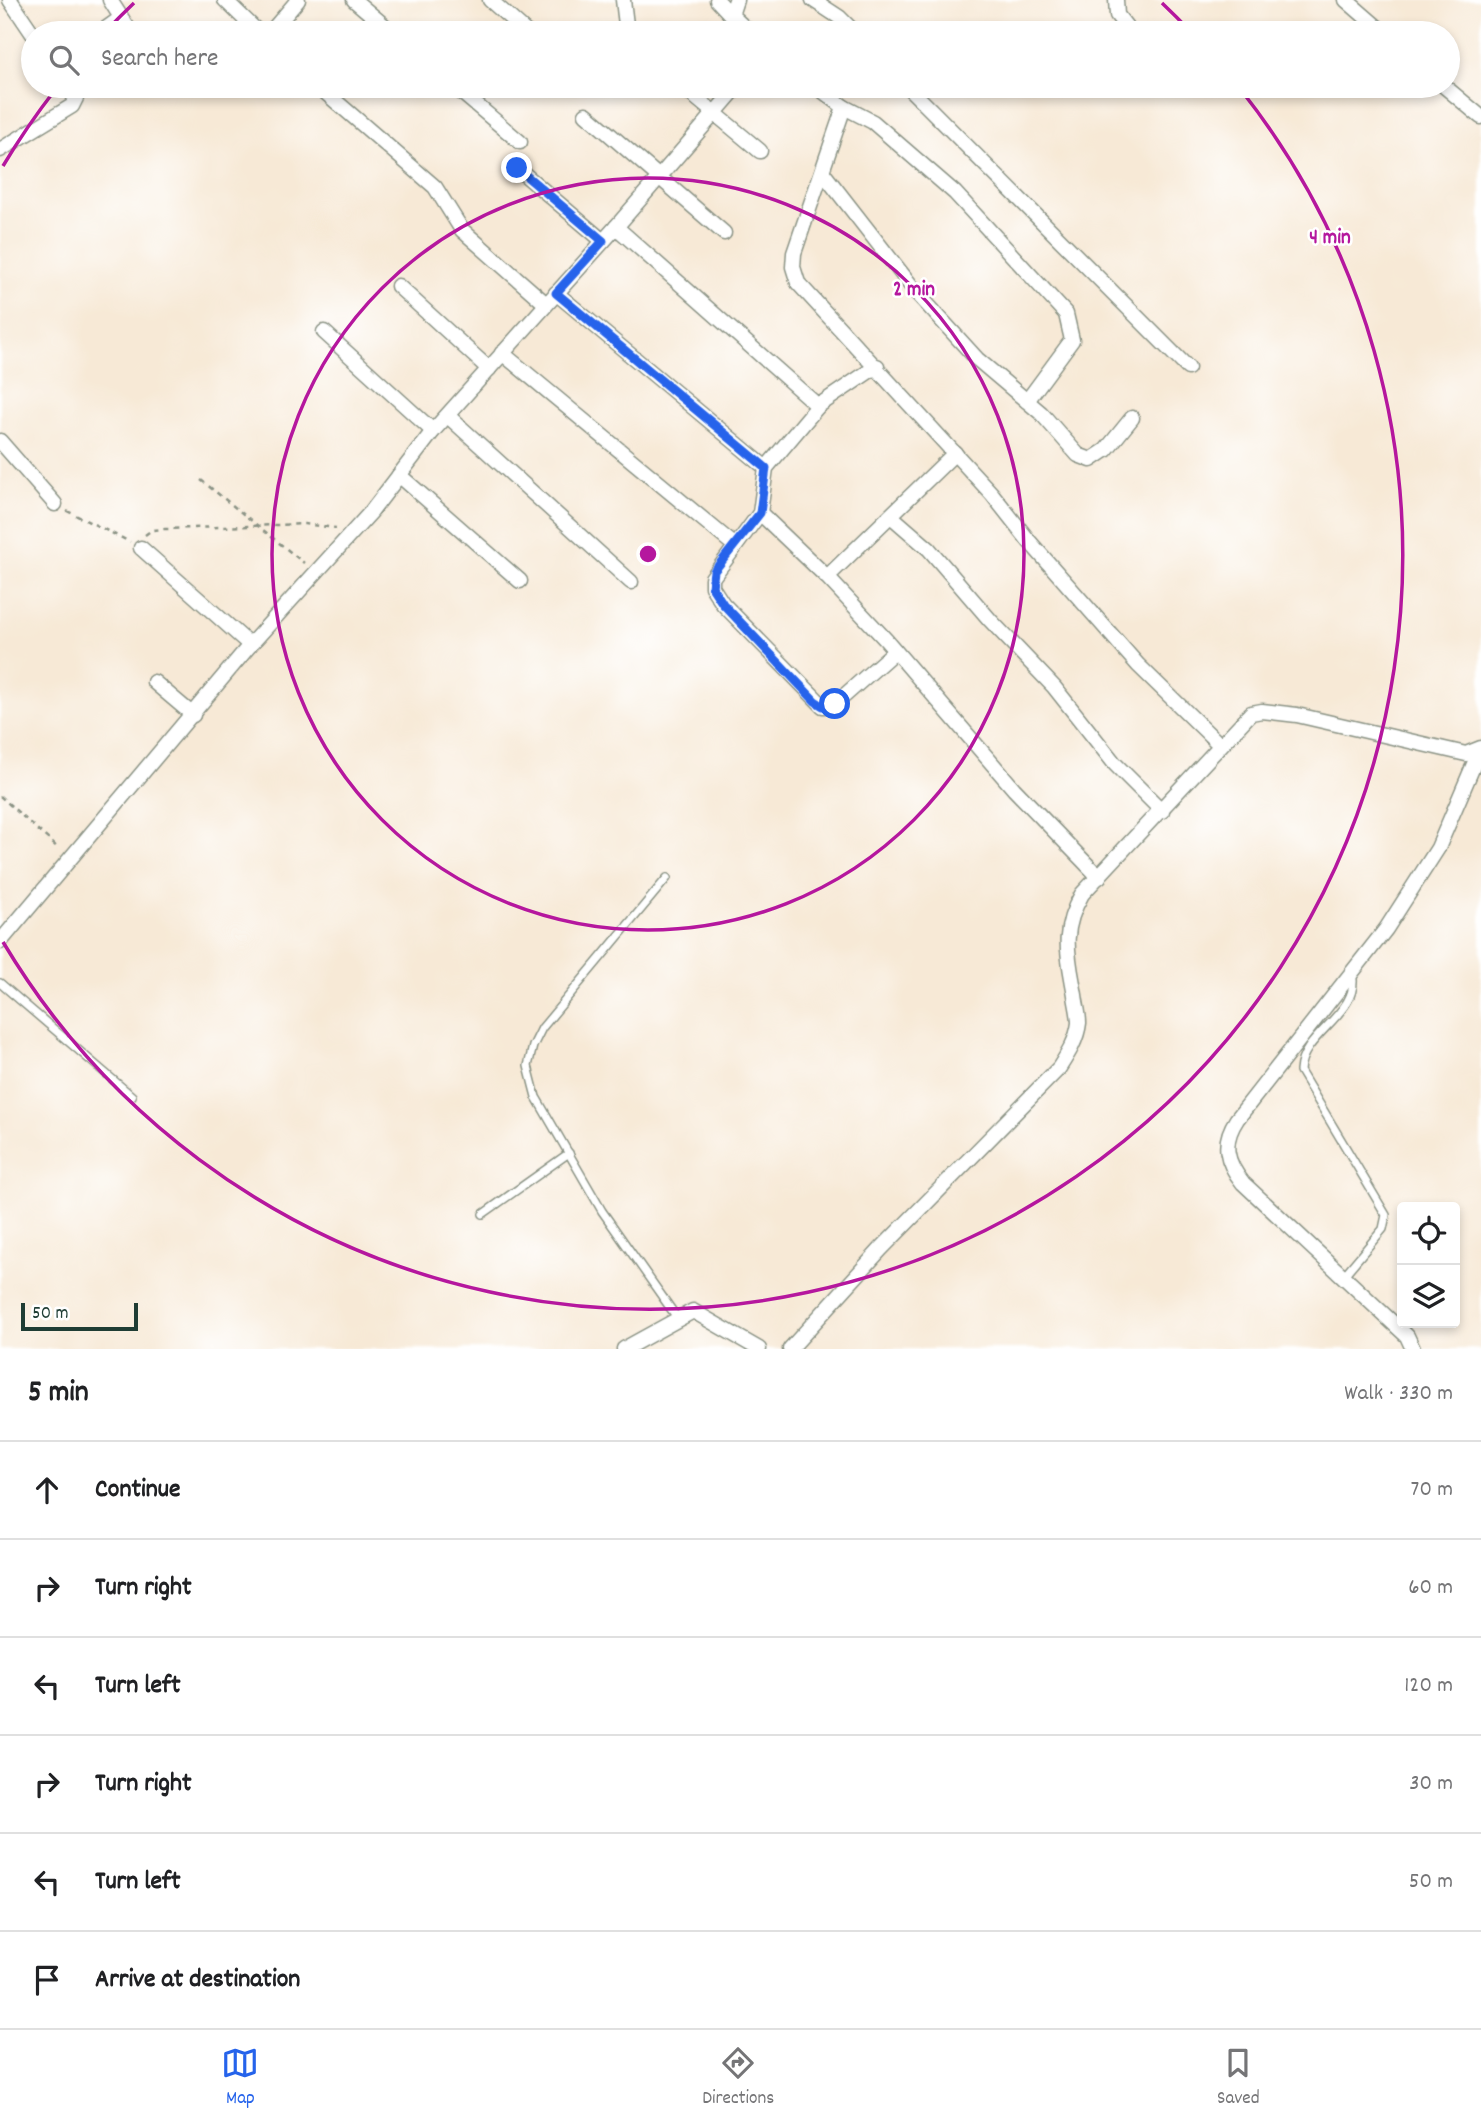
<!DOCTYPE html>
<meta charset="utf-8">
<style>
body{margin:0;font-family:Dekko,sans-serif;background:#f6f6f6;color:#202124}
.controls{position:absolute;right:21px;bottom:21px;display:grid;overflow:hidden;border-radius:7px;box-shadow:0 4px 10px #0003}
.controls button{width:63px;height:63px;display:grid;place-items:center;padding:0;border:0;border-bottom:2px solid #e0e0e0;background:#fff;color:#202124;font:35px sans-serif}
.scale{position:absolute;left:21px;bottom:18px;width:117px;box-sizing:border-box;padding-left:7px;border:4px solid #1f3d34;border-top:0;font-size:19px;line-height:24px;white-space:nowrap;color:#1f3d34;-webkit-text-stroke:5px #fff;paint-order:stroke}
.stop{position:absolute;width:21px;height:21px;margin:-16px;border:5px solid #2563eb;border-radius:50%;background:#fff}
.stop.end{background:#2563eb;border-color:#fff;box-shadow:0 2px 7px #0008}
.list{margin:0;padding:0;list-style:none}
h2{display:flex;justify-content:space-between;align-items:center;height:91px;margin:0;padding:0 28px;font-size:30px}
h2 small{font-size:23px;font-weight:400;color:#757577}
.list li{display:grid;grid-template-columns:46px 1fr auto;gap:21px;align-items:center;box-sizing:border-box;height:98px;padding:0 28px;border-top:2px solid #e0e0e0}
.list b{display:block;font-size:26px;white-space:nowrap}
.list em{font-size:23px;font-style:normal;color:#757577}
.icon{flex:none;width:38px;height:38px;fill:none;stroke:currentColor;stroke-width:2;stroke-linecap:round;stroke-linejoin:round}
.map{position:relative;flex:none;width:1481px;height:1349px;overflow:hidden}
.search{position:absolute;background:#fff;box-shadow:0 4px 10px #0003;left:21px;right:21px;top:21px;height:77px;display:flex;align-items:center;gap:18px;box-sizing:border-box;padding:0 24px;border-radius:38px;color:#757577;font-size:26px}
.sheet{height:679px;background:#fff}
nav{display:flex;justify-content:space-around;align-items:center;box-sizing:border-box;height:98px;border-top:2px solid #e0e0e0;background:#fff;font-size:19px;color:#757577}
nav a{display:grid;justify-items:center;gap:4px}
nav .on{color:#2563eb}
.map>svg:first-child{display:block}
.lines{fill:none;stroke-linecap:round;stroke-linejoin:round}
.lane-casing{stroke:#8b9385;stroke-width:10}
.street-casing{stroke:#8b9385;stroke-width:17}
.path{stroke:#8b9385;stroke-width:2.5;stroke-dasharray:5 5;stroke-linecap:butt}
.lane{stroke:#fff;stroke-width:7}
.street{stroke:#fff;stroke-width:14}
.route{stroke:#2563eb;stroke-width:9}
.ring{fill:none;stroke:#b5179e;stroke-width:3.5}
.centre{fill:#b5179e;stroke:#fff;stroke-width:3.5}
.ring-label{font-size:21px;text-anchor:middle;font-weight:bold;fill:#b5179e;stroke:#fff;stroke-width:5;stroke-linejoin:round;paint-order:stroke}
</style>
<div class="map">
<svg width="1481" height="1349" viewBox="0 0 1481 1349">
<rect width="100%" height="100%" fill="#fff"/>
<filter id="ink" filterUnits="userSpaceOnUse"><feTurbulence type="fractalNoise" baseFrequency=".0143" numOctaves="2"/><feDisplacementMap in="SourceGraphic" scale="14" xChannelSelector="R" yChannelSelector="G"/><feConvolveMatrix kernelMatrix="1 2 1 2 8 2 1 2 1" color-interpolation-filters="sRGB"/></filter>
<filter id="wash" filterUnits="userSpaceOnUse"><feTurbulence type="fractalNoise" baseFrequency=".00686" numOctaves="4" result="noise"/><feDisplacementMap in="SourceGraphic" scale="28" xChannelSelector="R" yChannelSelector="G"/><feGaussianBlur stdDeviation="1.57" result="paint"/><feColorMatrix in="noise" values="0 0 0 0 0 0 0 0 0 0 0 0 0 0 0 0 0 1.4 0 .05"/><feComposite in="paint" operator="in"/></filter>
<g filter="url(#wash)">
<rect width="100%" height="100%" fill="#f7e9d6"/>
</g>
<g filter="url(#ink)">
<g class="lines">
<defs>
<g id="lane">
<polyline points="667,878 542,1028 533,1046 528,1066 536,1097 602,1211 678,1319"/>
<polyline points="0,983 132,1096"/>
<polyline points="483,1214 569,1153"/>
<path d="M1345 1274 1383 1229 1386 1215 1300 1071C1302 1032 1362 1014 1352 972"/>
</g>
<g id="street">
<polyline points="10,0 33,34"/>
<polyline points="110,0 131,33"/>
<polyline points="225,0 259,33"/>
<polyline points="354,0 393,33"/>
<polyline points="490,0 527,33"/>
<polyline points="623,0 627,33"/>
<polyline points="717,0 731,15"/>
<polyline points="736,0 731,15 750,33"/>
<polyline points="813,0 839,17 855,33"/>
<polyline points="1116,0 1117,15 1131,33"/>
<polyline points="1346,0 1384,33"/>
<polyline points="100,33 121,18"/>
<polyline points="270,33 298,0"/>
<polyline points="318,86 435,187 462,230 546,304"/>
<polyline points="454,86 520,142"/>
<polyline points="682,86 760,151"/>
<polyline points="816,86 844,107 794,253 793,267 798,283 992,494 1029,541 1138,665 1220,745"/>
<polyline points="907,86 1188,368"/>
<polyline points="1444,86 1481,117"/>
<polyline points="844,107 873,122 955,193 1066,314 1072,340 1027,401"/>
<polyline points="586,114 724,233"/>
<polyline points="0,150 72,106 76,98 71,86"/>
<polyline points="517,168 603,241"/>
<polyline points="824,174 916,292 977,359 1041,413 1078,455 1091,460 1106,450 1132,418"/>
<polyline points="616,227 818,406"/>
<polyline points="398,286 489,369"/>
<polyline points="556,293 766,468"/>
<polyline points="324,332 433,431"/>
<polyline points="502,353 734,545"/>
<polyline points="877,366 818,406 766,468 760,513 712,578 712,587 723,604 823,706 835,704 895,651"/>
<polyline points="449,417 631,582"/>
<polyline points="0,441 55,504"/>
<polyline points="955,453 827,577 886,640 1014,789 1099,877"/>
<polyline points="399,475 520,581"/>
<polyline points="760,513 827,577"/>
<polyline points="891,516 929,549 990,620 1054,687 1115,764 1162,811"/>
<polyline points="141,548 250,645"/>
<polyline points="154,682 193,715"/>
<polyline points="0,942 250,645 371,512 433,431 616,227 738,86"/>
<polyline points="624,1349 693,1311 759,1349"/>
<path d="M790 1349 881 1249 1059 1068C1068 1054 1077 1040 1079 1023 1079 1014 1076 1004 1075 995 1068 955 1060 932 1082 894L1251 713 1262 711 1297 715 1466 754 1481 748"/>
<path d="M1413 1349 1407 1336 1243 1183C1226 1162 1221 1143 1237 1119L1386 929 1438 848 1480 750"/>
</g>
</defs>
<use href="#lane" class="lane-casing"/>
<use href="#street" class="street-casing"/>
<g class="path">
<polyline points="201,480 304,563"/>
<polyline points="67,511 130,542"/>
<polyline points="145,535 152,530 165,529 304,524 336,528"/>
<polyline points="0,796 59,849"/>
</g>
<use href="#lane" class="lane"/>
<use href="#street" class="street"/>
</g>
</g>
<g class="lines" filter="url(#ink)">
<polyline class="route" points="517,168 603,241 556,293 766,468 760,513 714,571 712,587 723,604 815,701 823,706 835,704"/>
</g>
<g class="ring">
<circle cx="648" cy="554" r="376"/>
<path d="M3 166A753 753 0 0 1 55 90M106 31A753 753 0 0 1 134 3M1162 3A753 753 0 0 1 1190 31M1241 90A753 753 0 1 1 3 942"/>
</g>
<circle cx="648" cy="554" r="10" class="centre"/>
<g class="ring-label">
<text x="1330" y="243">4 min</text>
<text x="914" y="295">2 min</text>
</g>
</svg>
<div class="controls">
<button><svg class="icon" aria-label="locate" viewBox="0 0 24 24"><circle cx="12" cy="12" r="6"/><path d="M12 2v4M12 18v4M2 12h4M18 12h4"/></svg></button>
<button><svg class="icon" aria-label="layers" viewBox="0 0 24 24"><path d="M12 4l9 5-9 5-9-5zM3 14l9 5 9-5"/></svg></button>
</div>
<div class="scale">50 m</div>
<div class="stop" style="left:835px;top:704px"></div>
<div class="stop end" style="left:517px;top:168px"></div>
<div class="search"><svg class="icon" aria-label="search" viewBox="0 0 24 24"><circle cx="10" cy="10" r="6"/><path d="M15 15l6 6"/></svg>Search here</div>
</div>
<section class="sheet">
<h2>5 min<small>Walk · 330 m</small></h2>
<ul class="list">
<li><svg class="icon" aria-label="ahead" viewBox="0 0 24 24"><path d="M12 20V5M6 11l6-6 6 6"/></svg><div><b>Continue</b></div><em>70 m</em></li>
<li><svg class="icon" aria-label="right" viewBox="0 0 24 24"><path d="M7 20v-9h11M14 6l5 5-5 5"/></svg><div><b>Turn right</b></div><em>60 m</em></li>
<li><svg class="icon" aria-label="left" viewBox="0 0 24 24"><path d="M17 20v-9H6M10 6l-5 5 5 5"/></svg><div><b>Turn left</b></div><em>120 m</em></li>
<li><svg class="icon" aria-label="right" viewBox="0 0 24 24"><path d="M7 20v-9h11M14 6l5 5-5 5"/></svg><div><b>Turn right</b></div><em>30 m</em></li>
<li><svg class="icon" aria-label="left" viewBox="0 0 24 24"><path d="M17 20v-9H6M10 6l-5 5 5 5"/></svg><div><b>Turn left</b></div><em>50 m</em></li>
<li><svg class="icon" aria-label="arrive" viewBox="0 0 24 24"><path d="M6 21V4h12l-3 4 3 4H6"/></svg><div><b>Arrive at destination</b></div></li>
</ul>
</section>
<nav>
<a class="on"><svg class="icon" aria-label="map" viewBox="0 0 24 24"><path d="M3 6l6-2 6 2 6-2v14l-6 2-6-2-6 2zM9 4v14M15 6v14"/></svg>Map</a>
<a><svg class="icon" aria-label="directions" viewBox="0 0 24 24"><path d="M12 3l9 9-9 9-9-9zM9 14v-3h6M13 9l2 2-2 2"/></svg>Directions</a>
<a><svg class="icon" aria-label="saved" viewBox="0 0 24 24"><path d="M7 4h10v16l-5-4-5 4z"/></svg>Saved</a>
</nav>
